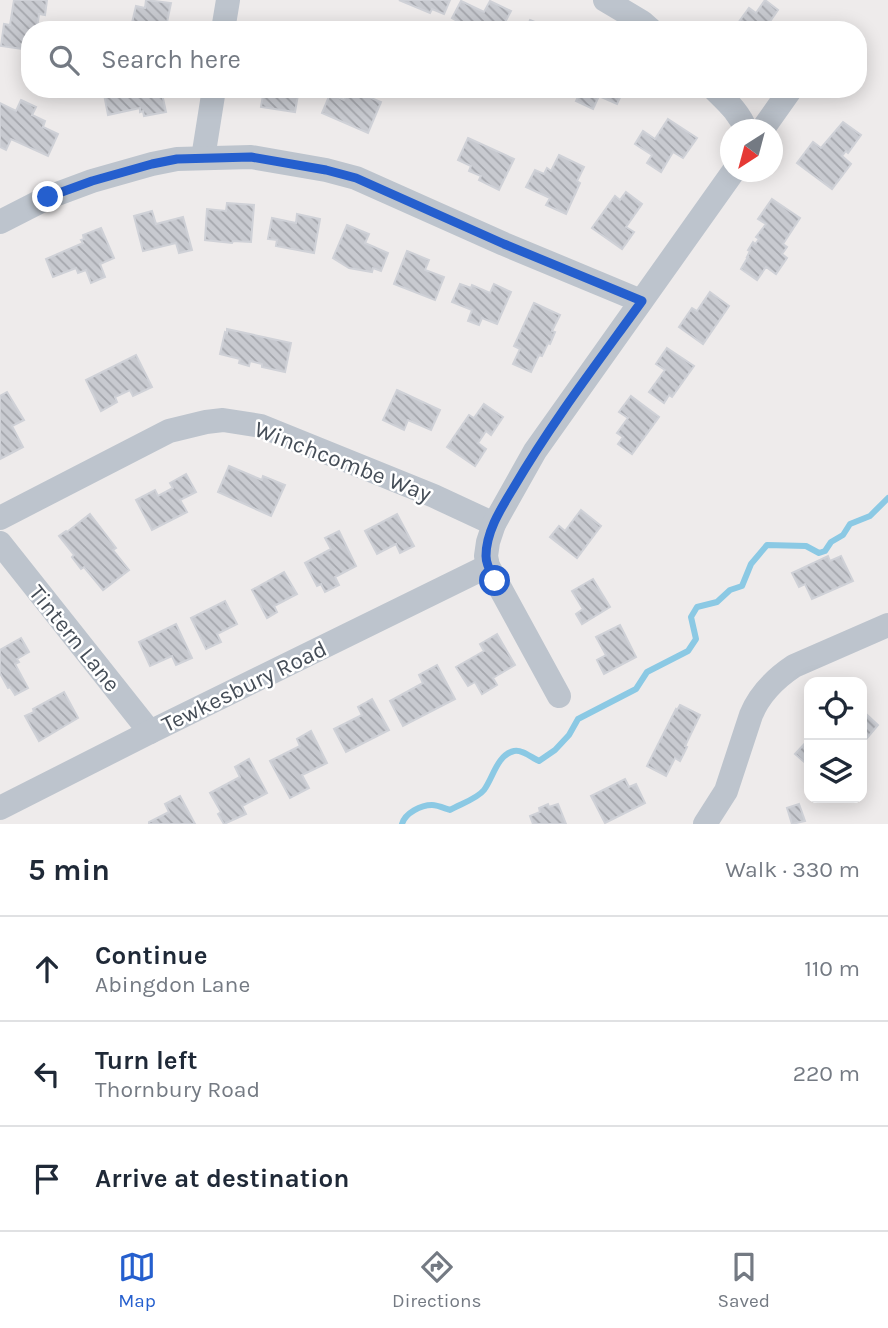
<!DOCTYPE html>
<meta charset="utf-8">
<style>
body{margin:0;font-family:Karla,sans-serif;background:#f6f6f7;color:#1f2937}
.controls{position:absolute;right:21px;bottom:21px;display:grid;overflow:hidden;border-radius:14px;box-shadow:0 4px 18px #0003}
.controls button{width:63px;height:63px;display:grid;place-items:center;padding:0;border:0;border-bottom:2px solid #e0e1e3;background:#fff;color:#1f2937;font:35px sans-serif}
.compass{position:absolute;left:720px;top:119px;width:63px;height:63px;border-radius:50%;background:#fff;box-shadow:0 4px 18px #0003;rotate:216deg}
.stop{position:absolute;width:21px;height:21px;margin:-16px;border:5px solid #255fce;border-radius:50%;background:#fff}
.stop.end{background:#255fce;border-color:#fff;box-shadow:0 2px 7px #0008}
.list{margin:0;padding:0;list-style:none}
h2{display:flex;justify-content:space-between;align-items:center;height:91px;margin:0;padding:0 28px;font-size:30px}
h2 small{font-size:23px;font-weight:400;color:#747a83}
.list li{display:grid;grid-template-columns:46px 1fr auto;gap:21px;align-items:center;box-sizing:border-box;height:105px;padding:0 28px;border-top:2px solid #e0e1e3}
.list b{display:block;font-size:26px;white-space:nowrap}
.list p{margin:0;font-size:23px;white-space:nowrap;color:#747a83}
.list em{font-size:23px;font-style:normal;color:#747a83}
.icon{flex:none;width:38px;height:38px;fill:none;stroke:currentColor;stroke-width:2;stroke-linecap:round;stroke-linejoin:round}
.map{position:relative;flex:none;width:888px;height:824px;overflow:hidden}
.search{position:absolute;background:#fff;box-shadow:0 4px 18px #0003;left:21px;right:21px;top:21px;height:77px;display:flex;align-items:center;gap:18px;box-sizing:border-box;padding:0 24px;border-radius:28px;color:#747a83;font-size:26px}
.sheet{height:406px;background:#fff}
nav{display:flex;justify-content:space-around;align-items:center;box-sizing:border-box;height:98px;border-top:2px solid #e0e1e3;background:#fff;font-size:19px;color:#747a83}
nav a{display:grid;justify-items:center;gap:4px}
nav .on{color:#255fce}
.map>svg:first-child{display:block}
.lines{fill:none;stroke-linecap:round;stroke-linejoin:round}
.stream{stroke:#8bc9e4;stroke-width:6}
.building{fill:url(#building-back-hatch);stroke:#cfd1d7;stroke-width:2}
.minor{stroke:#bdc4cd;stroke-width:24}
.route{stroke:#255fce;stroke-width:9}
.labels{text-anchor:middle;stroke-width:5;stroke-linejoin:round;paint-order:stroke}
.street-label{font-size:23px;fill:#454d57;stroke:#fff}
</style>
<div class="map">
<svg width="888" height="824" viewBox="0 0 888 824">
<defs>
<pattern id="building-back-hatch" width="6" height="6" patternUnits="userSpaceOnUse" patternTransform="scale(1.75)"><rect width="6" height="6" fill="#c8cad0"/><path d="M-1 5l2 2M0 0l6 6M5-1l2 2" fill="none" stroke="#a4a6ac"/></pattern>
</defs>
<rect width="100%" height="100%" fill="#eeebeb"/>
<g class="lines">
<path class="stream" d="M402 824C405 813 421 805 432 805 437 805 444 808 450 810 460 804 477 799 484 790 493 778 497 755 514 751 522 749 532 758 539 761L555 750 569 735 578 719 636 689 647 672 688 651 696 639 691 617 697 607 717 602 730 590 742 586 751 564 767 545 806 546 819 553 825 551 831 542 843 535 850 524 870 516 888 498"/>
</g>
<g class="building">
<polygon points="14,0 47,0 45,15 39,14 37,30 30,30 30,50 1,46 4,24 10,25"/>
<polygon points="146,0 171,3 166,27 175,30 141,30 142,25 132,23 136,6 145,8"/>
<polygon points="399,0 450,0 444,14 432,9 430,13"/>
<polygon points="765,0 778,10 764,30 733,30 749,8 756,13"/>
<polygon points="461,1 484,12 490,1 511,11 501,30 473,30 452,18"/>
<polygon points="530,20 551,29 551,30 526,30"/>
<polygon points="103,89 161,89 166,112 144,116 143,111 140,112 140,108 108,115"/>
<polygon points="264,89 299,89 295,112 261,107"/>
<polygon points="349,89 381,102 368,133 322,113 330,94 344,100"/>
<polygon points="582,89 624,89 617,104 599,96 593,109 576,101"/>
<polygon points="21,100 36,107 32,115 45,121 43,127 58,134 48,156 11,139 6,150 0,147 0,103 16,111"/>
<polygon points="668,119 697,138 683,158 673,152 661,172 647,163 652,155 635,144 643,131 655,139"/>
<polygon points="843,122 861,135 848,153 846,151 842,156 851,164 832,189 797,163 813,142 821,148"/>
<polygon points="468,138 514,159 499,190 479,180 481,176 469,171 471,166 458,160"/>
<polygon points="559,155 584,167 577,181 580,183 566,214 546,205 550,198 526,187 535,170 544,174 547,168 551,171"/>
<polygon points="626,192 642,204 626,227 634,232 622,249 592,228 615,196 620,200"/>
<polygon points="772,199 800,218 783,244 787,247 782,254 787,258 776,274 766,267 757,280 741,269 748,257 747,257 750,251 748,250 753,242 755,244 759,239 756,237 766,224 758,219"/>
<polygon points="227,203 254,205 251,242 233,241 232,243 205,240 207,209 226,211"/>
<polygon points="152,211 156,224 183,217 192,250 179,253 176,243 143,251 134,216"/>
<polygon points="297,214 320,219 314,253 276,246 277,240 268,239 272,218 296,223"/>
<polygon points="347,225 369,234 365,243 388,253 381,271 373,268 372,272 349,268 333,258"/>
<polygon points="101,228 114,258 100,264 105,277 91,283 86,270 78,273 76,268 53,277 46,259 83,243 81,240 84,239 83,235"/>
<polygon points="407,251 429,260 425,270 444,277 435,300 394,284"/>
<polygon points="460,284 471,288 472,285 490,293 494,284 511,292 497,324 482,318 479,325 468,321 472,310 452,302"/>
<polygon points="710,292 729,306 703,344 679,327 692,308 697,311"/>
<polygon points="534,303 560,315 552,331 555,332 550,344 548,343 542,356 539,355 531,372 513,364 520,349 514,346"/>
<polygon points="227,329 291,343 285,372 262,367 262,364 250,361 249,366 239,363 240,359 220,354 225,332 227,333"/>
<polygon points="667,348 694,366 672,397 669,395 664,403 649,392 665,370 656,364"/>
<polygon points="136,355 152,387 133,396 130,390 115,397 117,402 101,411 86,380"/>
<polygon points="397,390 440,410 431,430 408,420 404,430 383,420"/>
<polygon points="7,392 24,420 12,426 23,447 0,459 0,396"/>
<polygon points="631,396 659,417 632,454 618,444 623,437 617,433 628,418 619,412"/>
<polygon points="484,404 503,417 491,435 486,431 478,443 486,449 475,466 447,447 469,415 474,418"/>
<polygon points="229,466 262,480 263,476 285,485 271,516 218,492"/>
<polygon points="186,474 196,492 180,500 187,512 152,530 136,500 155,490 158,496 173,488 170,483"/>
<polygon points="581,510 601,526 577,558 550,537 559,526 565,531"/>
<polygon points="90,514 116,548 113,550 129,570 103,590 84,567 81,569 72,557 74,555 59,536 66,531 67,532"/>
<polygon points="397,514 414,546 400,553 396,544 377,554 365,531"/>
<polygon points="339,531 356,566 335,577 339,585 325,592 321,584 317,586 305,563 331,549 325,538"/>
<polygon points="828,556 830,561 841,556 853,581 812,599 805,584 799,587 792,573"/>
<polygon points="284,572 297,594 274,606 277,612 267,618 252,590"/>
<polygon points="593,579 610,607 582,624 576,614 583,609 572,591"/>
<polygon points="225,601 237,624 217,634 221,642 206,649 191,618"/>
<polygon points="176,624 192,658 176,665 172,656 150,666 139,642"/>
<polygon points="620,625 636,657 604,674 597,660 606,655 596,637"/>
<polygon points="497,634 515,665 493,678 497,685 482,694 475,682 468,686 456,667 484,651 480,644"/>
<polygon points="21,638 29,652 17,659 19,662 15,664 28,688 15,695 10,687 8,688 0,673 0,650"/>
<polygon points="437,665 455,699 403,726 390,701 423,683 419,675"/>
<polygon points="64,692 78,718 39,741 25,716 34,712 33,709"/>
<polygon points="372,699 389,730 346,752 334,729 362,715 358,707"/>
<polygon points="680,705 700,715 685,746 687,747 680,761 675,758 666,776 647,766 676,709 677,710"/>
<polygon points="864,712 878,725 862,744 862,714"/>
<polygon points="311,731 327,763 302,775 309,788 290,798 270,761 300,746 297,739"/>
<polygon points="809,739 809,766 795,754"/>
<polygon points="249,759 267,793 242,806 246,814 224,824 218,814 221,812 210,793 240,777 235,767"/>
<polygon points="625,779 629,787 636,784 645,803 605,823 591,796"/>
<polygon points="180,796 195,824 149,824 149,822 169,812 165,804"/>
<polygon points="548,804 549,807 558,804 566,824 533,824 530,816 540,812 539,808"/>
<polygon points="799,804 805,821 792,824 787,808"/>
</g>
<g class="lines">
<g class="minor">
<polyline points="605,0 642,22 651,30"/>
<polyline points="223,30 228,0"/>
<path d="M714 89C727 102 739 112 746 130"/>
<polyline points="762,130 791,89"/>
<polyline points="203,158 214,89"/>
<polyline points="0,222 49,197 92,181 152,164 177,159 251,157 326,170 356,178 504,244 641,301"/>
<polyline points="0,518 169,431 206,422 223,420 261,426 434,496 494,524"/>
<polyline points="0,543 150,732"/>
<polyline points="559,696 488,566 486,556 488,542 494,524 535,451 733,172"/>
<polyline points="0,808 150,732 488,566"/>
<path d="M705 824 726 791 751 715C759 695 776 678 794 666L888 625"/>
</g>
</g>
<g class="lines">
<path class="route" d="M48 197 92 181 152 164 177 159 251 157 326 170 356 178 504 244 642 301C598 362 552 422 514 487 502 507 486 531 486 556 486 565 491 573 495 581"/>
</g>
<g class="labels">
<g class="street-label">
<text transform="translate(343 461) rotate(21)" y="8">Winchcombe Way</text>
<text transform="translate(75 638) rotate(51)" y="8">Tintern Lane</text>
<text transform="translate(244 686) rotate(-26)" y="8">Tewkesbury Road</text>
</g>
</g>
</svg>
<div class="controls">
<button><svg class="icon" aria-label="locate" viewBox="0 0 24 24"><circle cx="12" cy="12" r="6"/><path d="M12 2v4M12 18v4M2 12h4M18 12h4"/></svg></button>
<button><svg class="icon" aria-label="layers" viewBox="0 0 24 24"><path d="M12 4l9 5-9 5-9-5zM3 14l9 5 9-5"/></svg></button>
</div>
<svg class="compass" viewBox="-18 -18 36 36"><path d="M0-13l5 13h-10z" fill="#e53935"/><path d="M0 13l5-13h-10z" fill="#747a83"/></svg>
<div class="stop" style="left:495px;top:581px"></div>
<div class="stop end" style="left:48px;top:197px"></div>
<div class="search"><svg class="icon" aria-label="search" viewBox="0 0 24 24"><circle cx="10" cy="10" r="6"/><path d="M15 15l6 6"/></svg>Search here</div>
</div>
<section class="sheet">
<h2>5 min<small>Walk · 330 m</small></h2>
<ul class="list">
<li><svg class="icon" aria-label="ahead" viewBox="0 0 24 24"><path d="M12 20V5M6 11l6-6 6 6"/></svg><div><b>Continue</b><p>Abingdon Lane</p></div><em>110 m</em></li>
<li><svg class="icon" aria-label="left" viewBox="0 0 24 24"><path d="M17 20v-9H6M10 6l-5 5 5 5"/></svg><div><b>Turn left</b><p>Thornbury Road</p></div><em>220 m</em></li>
<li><svg class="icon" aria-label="arrive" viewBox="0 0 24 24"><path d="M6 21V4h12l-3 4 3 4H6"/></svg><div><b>Arrive at destination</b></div></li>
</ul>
</section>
<nav>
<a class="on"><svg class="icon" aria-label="map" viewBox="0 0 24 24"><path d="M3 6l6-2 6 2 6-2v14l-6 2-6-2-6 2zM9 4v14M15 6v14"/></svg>Map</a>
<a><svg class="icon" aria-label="directions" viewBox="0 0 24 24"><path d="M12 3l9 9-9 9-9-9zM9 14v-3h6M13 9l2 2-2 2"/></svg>Directions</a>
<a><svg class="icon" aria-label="saved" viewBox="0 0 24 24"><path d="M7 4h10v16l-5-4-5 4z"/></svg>Saved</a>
</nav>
